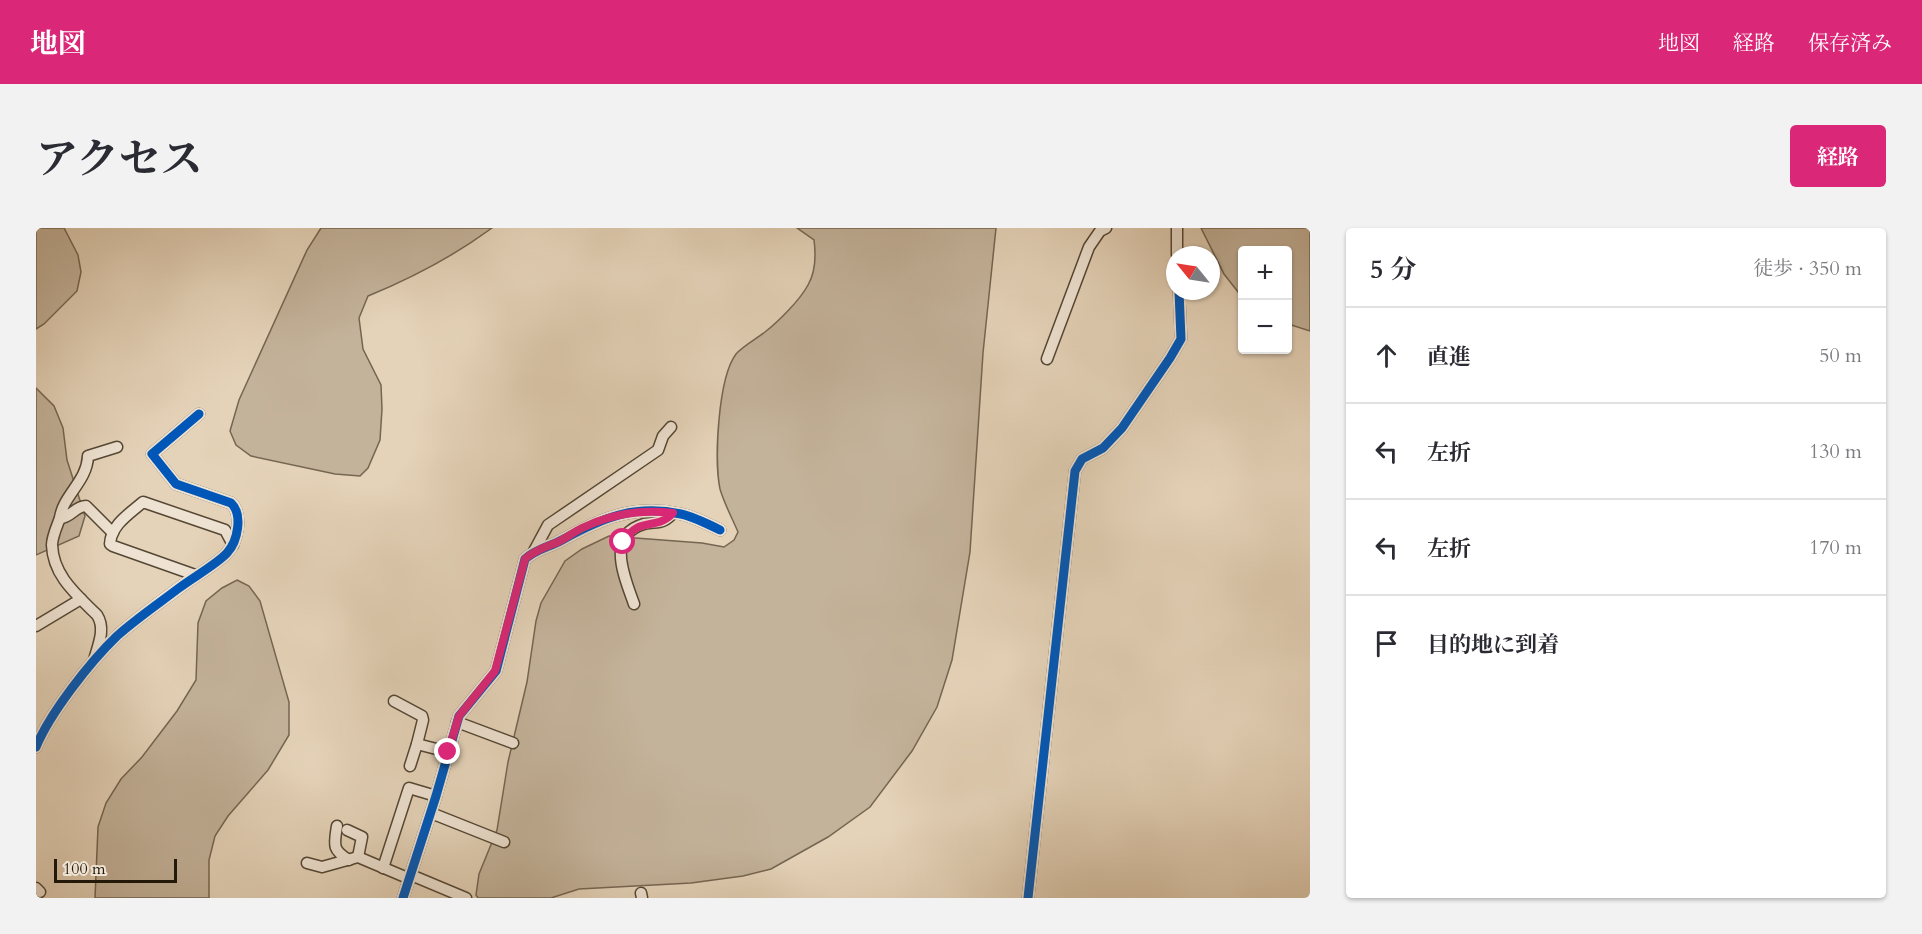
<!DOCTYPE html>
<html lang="ja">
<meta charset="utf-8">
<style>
body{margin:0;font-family:Cardo,"Noto Serif JP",serif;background:#f2f2f3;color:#2b2b33}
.controls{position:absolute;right:18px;top:18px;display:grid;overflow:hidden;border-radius:6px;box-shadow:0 2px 4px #0004}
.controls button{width:54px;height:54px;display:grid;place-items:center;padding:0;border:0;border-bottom:2px solid #e1e1e2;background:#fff;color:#2b2b33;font:30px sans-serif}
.compass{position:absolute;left:1130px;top:18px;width:54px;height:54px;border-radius:50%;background:#fff;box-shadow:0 2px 4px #0004;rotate:300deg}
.scale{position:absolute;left:18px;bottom:15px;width:123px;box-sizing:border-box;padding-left:6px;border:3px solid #241808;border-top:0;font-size:16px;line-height:21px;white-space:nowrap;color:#241808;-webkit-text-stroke:4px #eee2d2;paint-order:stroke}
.stop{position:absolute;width:18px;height:18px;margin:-14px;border:4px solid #db2777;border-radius:50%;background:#fff}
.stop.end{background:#db2777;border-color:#fff;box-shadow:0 2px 6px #0008}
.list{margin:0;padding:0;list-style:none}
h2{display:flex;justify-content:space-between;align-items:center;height:78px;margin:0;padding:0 24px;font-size:26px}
h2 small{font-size:20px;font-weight:400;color:#7c7c81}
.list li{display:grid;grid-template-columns:39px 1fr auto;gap:18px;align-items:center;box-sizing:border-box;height:96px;padding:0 24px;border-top:2px solid #e1e1e2}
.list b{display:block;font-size:22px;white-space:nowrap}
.list em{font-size:20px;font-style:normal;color:#7c7c81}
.icon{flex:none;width:33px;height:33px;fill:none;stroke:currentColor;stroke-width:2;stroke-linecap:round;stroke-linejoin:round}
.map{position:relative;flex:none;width:1274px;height:670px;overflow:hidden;border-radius:6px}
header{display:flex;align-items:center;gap:36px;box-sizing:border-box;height:84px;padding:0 30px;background:#db2777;color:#fff}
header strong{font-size:28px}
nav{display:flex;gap:33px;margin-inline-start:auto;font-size:21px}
.intro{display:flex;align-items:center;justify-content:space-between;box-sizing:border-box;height:144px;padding:0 36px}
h1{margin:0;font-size:42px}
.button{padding:15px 27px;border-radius:6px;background:#db2777;color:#fff;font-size:21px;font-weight:700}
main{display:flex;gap:36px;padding:0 36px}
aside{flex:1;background:#fff;border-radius:6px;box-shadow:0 2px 4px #0004}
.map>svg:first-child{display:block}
.green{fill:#c4b39b;stroke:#746652;stroke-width:1.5}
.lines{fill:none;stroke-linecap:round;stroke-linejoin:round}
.minor-casing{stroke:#544734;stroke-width:13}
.minor{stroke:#eee2d2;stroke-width:10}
.cycleway-casing{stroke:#eee2d2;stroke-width:13}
.cycleway{stroke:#0057b8;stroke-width:9}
.route{stroke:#db2777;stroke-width:8}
</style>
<header>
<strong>地図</strong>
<nav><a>地図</a><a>経路</a><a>保存済み</a></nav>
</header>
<div class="intro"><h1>アクセス</h1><a class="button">経路</a></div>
<main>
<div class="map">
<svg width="1274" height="670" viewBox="0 0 1274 670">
<rect width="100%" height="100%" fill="#e5d3b9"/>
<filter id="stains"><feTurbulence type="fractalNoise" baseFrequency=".00333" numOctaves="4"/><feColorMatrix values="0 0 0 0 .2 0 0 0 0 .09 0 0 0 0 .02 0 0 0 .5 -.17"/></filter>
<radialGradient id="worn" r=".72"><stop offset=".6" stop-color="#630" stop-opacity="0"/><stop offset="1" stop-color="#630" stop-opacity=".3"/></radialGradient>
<g class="green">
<polygon points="0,0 28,0 42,27 45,44 41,63 8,96 0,101"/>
<path d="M285 0H456C418 28 376 50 332 68L323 90 327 121 345 157 346 181 344 212 332 240 324 248 299 246 215 228 200 217 194 203 203 172 271 22Z"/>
<path d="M761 0H960L947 125 934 324 916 432 901 479 876 523 834 579 792 609 735 641 707 648 655 655 543 661 515 670H442L440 667 443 646 461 602 472 534 491 454 500 393 505 375 529 333 546 321 573 308 666 315 688 319 698 312 702 304C696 290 688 275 684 261 678 232 682 150 700 126 707 118 720 111 729 104 743 93 764 72 772 57 780 43 780 27 778 12Z"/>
<polygon points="1165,0 1274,0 1274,103 1252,96 1252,22 1206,22 1206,69 1188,46"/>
<polygon points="0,160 18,178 27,200 31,232 49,288 43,308 0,327"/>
<polygon points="201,352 213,358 224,373 253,474 253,507 232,542 192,588 179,608 173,632 173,670 59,670 62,599 70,575 85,551 106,529 141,483 160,452 162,395 170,373 186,360"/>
</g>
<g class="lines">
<defs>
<g id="minor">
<polyline points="1141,0 1141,27"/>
<polyline points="1011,131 1053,19 1064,3 1070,0"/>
<path d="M24 290C21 298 16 309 16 317 17 348 41 367 61 387 70 401 62 417 58 432"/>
<path d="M77 305 50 278C39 278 35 290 24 290 27 267 51 254 52 228L81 219"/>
<polyline points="498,323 512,297 622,222 627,208 635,199"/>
<path d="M159 347 77 318 74 316C75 297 93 286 107 274L189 302 197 317"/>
<path d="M598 376C589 350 569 307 608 296 622 293 626 297 637 285"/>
<polyline points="0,398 45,371"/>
<polyline points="358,473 386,488 387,492 381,516 412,524"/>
<polyline points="421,494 477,515"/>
<path d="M0 519C14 485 54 434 81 408 100 391 122 376 143 360 156 350 181 336 191 325 202 313 207 286 195 275L140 256 116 226 163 186"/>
<polyline points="374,538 381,516"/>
<polyline points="395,585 468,614"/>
<path d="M301 598C298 617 296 622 313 632"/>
<polyline points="311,602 326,609 322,629"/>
<polyline points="271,635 286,639 322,629 374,651"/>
<polyline points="347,640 373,560 400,568"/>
<polyline points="375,647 430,670"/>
<polyline points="0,660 4,664"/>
<polyline points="605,665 606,670"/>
<path d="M367 670 400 568 423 488 460 443 489 331C500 321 513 319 526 312 566 290 598 276 645 286 658 289 672 296 684 302"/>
<polyline points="992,670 1039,243 1046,231 1067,220 1086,200 1134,130 1145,111 1143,63"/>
</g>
</defs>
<use href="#minor" class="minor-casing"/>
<use href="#minor" class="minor"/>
<defs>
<g id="cycleway">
<path d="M0 519C14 485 54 434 81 408 100 391 122 376 143 360 156 350 181 336 191 325 202 313 207 286 195 275L140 256 116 226 163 186"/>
<path d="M367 670 400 568 423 488 460 443 489 331C500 321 513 319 526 312 566 290 598 276 645 286 658 289 672 296 684 302"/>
<polyline points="992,670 1039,243 1046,231 1067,220 1086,200 1134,130 1145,111 1143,63"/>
</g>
</defs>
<use href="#cycleway" class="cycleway-casing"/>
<use href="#cycleway" class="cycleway"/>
</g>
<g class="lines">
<path class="route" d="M412 524 423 488 459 443 489 331C499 322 510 319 522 314 530 310 538 304 546 300 575 286 605 281 637 285 619 304 604 287 587 314"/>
</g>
<rect width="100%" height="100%" filter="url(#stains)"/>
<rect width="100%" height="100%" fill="url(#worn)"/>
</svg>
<div class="controls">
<button>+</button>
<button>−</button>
</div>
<svg class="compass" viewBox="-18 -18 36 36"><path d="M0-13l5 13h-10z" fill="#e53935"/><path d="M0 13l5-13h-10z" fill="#7c7c81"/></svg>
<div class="scale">100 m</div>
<div class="stop" style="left:587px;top:314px"></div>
<div class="stop end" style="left:412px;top:524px"></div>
</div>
<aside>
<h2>5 分<small>徒歩 · 350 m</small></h2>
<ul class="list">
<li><svg class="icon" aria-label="ahead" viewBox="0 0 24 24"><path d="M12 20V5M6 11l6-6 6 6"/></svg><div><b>直進</b></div><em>50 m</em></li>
<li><svg class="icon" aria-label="left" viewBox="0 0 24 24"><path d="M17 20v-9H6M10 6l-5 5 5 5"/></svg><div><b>左折</b></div><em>130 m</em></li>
<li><svg class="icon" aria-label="left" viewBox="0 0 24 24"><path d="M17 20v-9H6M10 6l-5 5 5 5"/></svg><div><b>左折</b></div><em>170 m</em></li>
<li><svg class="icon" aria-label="arrive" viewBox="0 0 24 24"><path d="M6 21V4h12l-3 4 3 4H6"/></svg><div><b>目的地に到着</b></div></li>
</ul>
</aside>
</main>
